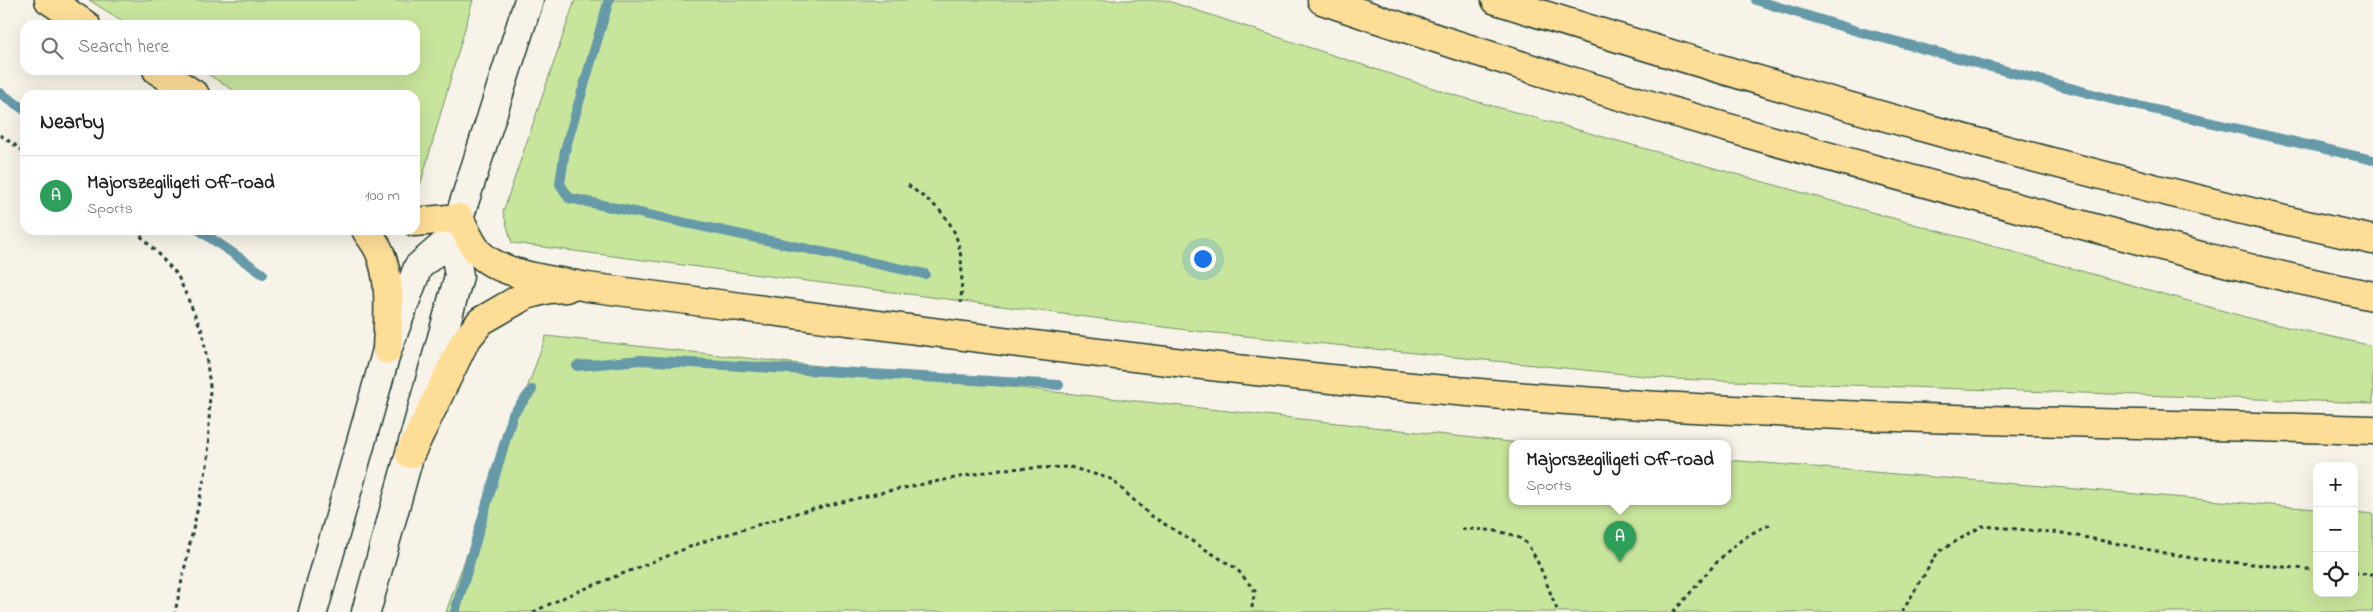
<!DOCTYPE html>
<meta charset="utf-8">
<style>
body{margin:0;font-family:"Indie Flower",sans-serif;background:#f6f6f6;color:#202124}
.controls{position:absolute;right:15px;bottom:15px;display:grid;overflow:hidden;border-radius:10px;box-shadow:0 5px 20px #0002}
.controls button{width:45px;height:45px;display:grid;place-items:center;padding:0;border:0;border-bottom:1px solid #e0e0e0;background:#fff;color:#202124;font:25px sans-serif}
.you{position:absolute;left:1202px;top:258px;width:18px;height:18px;margin:-12px;border:4px solid #fff;border-radius:50%;background:#1a73e8;box-shadow:0 0 0 8px #1a73e833}
.badge{display:grid;place-items:center;width:32px;height:32px;border-radius:50%;background:#1f3d34;color:#fff;font-size:16px;font-weight:700}
.pin{position:absolute;translate:-50% -41px;filter:drop-shadow(0 1px 2px #0008)}
.pin::after{content:'';position:absolute;top:26px;width:18px;height:15px;background:inherit;clip-path:polygon(0 0,100% 0,50% 100%)}
.popup{position:absolute;left:1509px;top:440px;width:222px;height:65px;box-sizing:border-box;display:grid;place-content:center;border-radius:10px;background:#fff;filter:drop-shadow(0 1px 4px #0005);font-size:16px;white-space:nowrap;color:#757577}
.popup b{font-size:19px;color:#202124}
.popup::after{content:'';position:absolute;left:50%;top:100%;margin-left:-10px;border:10px solid transparent;border-top-color:#fff}
.list{margin:0;padding:0;list-style:none}
h2{display:flex;justify-content:space-between;align-items:center;height:65px;margin:0;padding:0 20px;font-size:21px}
h2 small{font-size:16px;font-weight:400;color:#757577}
.list li{display:grid;grid-template-columns:32px 1fr auto;gap:15px;align-items:center;box-sizing:border-box;height:80px;padding:0 20px;border-top:1px solid #e0e0e0}
.list b{display:block;font-size:19px;white-space:nowrap}
.list p{margin:0;font-size:16px;white-space:nowrap;color:#757577}
.list em{font-size:16px;font-style:normal;color:#757577}
.icon{flex:none;width:28px;height:28px;fill:none;stroke:currentColor;stroke-width:2;stroke-linecap:round;stroke-linejoin:round}
.map{position:relative;flex:none;width:2373px;height:612px;overflow:hidden}
.search{position:absolute;background:#fff;box-shadow:0 5px 20px #0002;left:20px;top:20px;width:400px;height:55px;display:flex;align-items:center;gap:12px;box-sizing:border-box;padding:0 18px;border-radius:15px;color:#757577;font-size:19px}
.panel{position:absolute;background:#fff;box-shadow:0 5px 20px #0002;left:20px;top:90px;width:400px;height:145px;border-radius:15px}
.map>svg:first-child{display:block}
.green{fill:#c8e59c;stroke:#749168}
.lines{fill:none;stroke-linecap:round;stroke-linejoin:round}
.stream{stroke:#669aa9;stroke-width:10}
.secondary-casing{stroke:#1f3d34;stroke-width:31}
.trunk-casing{stroke:#1f3d34;stroke-width:31}
.path{stroke:#1f3d34;stroke-width:3;stroke-dasharray:4 4;stroke-linecap:butt}
.secondary{stroke:#f7f3e8;stroke-width:28}
.trunk{stroke:#fedd96;stroke-width:28}
</style>
<div class="map">
<svg width="2373" height="612" viewBox="0 0 2373 612">
<rect width="100%" height="100%" fill="#f7f3e8"/>
<filter id="ink" filterUnits="userSpaceOnUse"><feTurbulence type="fractalNoise" baseFrequency=".02" numOctaves="2"/><feDisplacementMap in="SourceGraphic" scale="10" xChannelSelector="R" yChannelSelector="G"/><feConvolveMatrix kernelMatrix="1 2 1 2 8 2 1 2 1" color-interpolation-filters="sRGB"/></filter>
<g filter="url(#ink)">
<g class="green">
<polygon points="89,0 473,0 420,186 415,187 415,95 241,95 201,70 415,70 415,25 129,25"/>
<polygon points="575,0 1165,0 1454,95 2256,320 2373,346 2373,403 1674,379 1195,331 512,243 503,212"/>
<polygon points="546,336 1519,443 1512,443 1512,501 1728,501 1728,460 2317,509 2317,593 2354,593 2354,512 2373,514 2373,612 446,612"/>
</g>
<g class="lines">
<g class="stream">
<polyline points="609,0 565,150 560,184 569,198 925,274"/>
<polyline points="1756,0 1857,31 2126,103 2373,160"/>
<polyline points="0,93 25,110"/>
<polyline points="199,230 263,274"/>
<polyline points="577,366 640,360 1059,385"/>
<polyline points="455,612 513,414 532,390"/>
</g>
<defs>
<g id="secondary">
<polyline points="313,612 387,350 418,267 453,237"/>
<polyline points="366,612 459,276 453,237 529,0"/>
</g>
<g id="trunk">
<polyline points="49,0 86,25"/>
<path d="M1322 0C1549 78 1779 145 2011 206 2131 238 2251 271 2373 296"/>
<path d="M1496 0C1785 91 2077 175 2373 240"/>
<polyline points="157,70 195,95"/>
<path d="M415 222 459 218C465 229 470 242 478 252 499 276 556 280 587 287 900 327 1212 372 1527 397 1808 419 2091 422 2373 430"/>
<path d="M366 230C371 238 377 245 380 253 392 282 388 319 387 350"/>
<polyline points="410,454 465,341 481,321 526,295 549,289 566,288"/>
</g>
</defs>
<use href="#secondary" class="secondary-casing"/>
<use href="#trunk" class="trunk-casing"/>
<g class="path">
<polyline points="0,135 25,152"/>
<path d="M908 185C920 195 937 205 946 218 965 244 962 272 961 303"/>
<polyline points="135,230 177,274 203,333 210,386 208,461 175,612"/>
<path d="M1462 529C1479 529 1512 530 1525 542 1538 555 1550 594 1558 612"/>
<polyline points="2354,573 2373,574"/>
<polyline points="533,612 569,595 705,541 800,512 888,491 1001,469 1070,467 1111,479 1150,515 1237,569 1255,591 1251,612"/>
<path d="M1673 612C1705 579 1728 538 1773 524"/>
<polyline points="1902,612 1938,552 1982,526 2062,533 2197,559 2317,570"/>
</g>
<use href="#secondary" class="secondary"/>
<use href="#trunk" class="trunk"/>
</g>
</g>
</svg>
<div class="controls">
<button>+</button>
<button>−</button>
<button><svg class="icon" aria-label="locate" viewBox="0 0 24 24"><circle cx="12" cy="12" r="6"/><path d="M12 2v4M12 18v4M2 12h4M18 12h4"/></svg></button>
</div>
<div class="you"></div>
<div class="pin badge" style="left:1620px;top:562px;background:#2e9e5b">A</div>
<div class="popup"><b>Majorszegiligeti Off-road</b>Sports</div>
<div class="search"><svg class="icon" aria-label="search" viewBox="0 0 24 24"><circle cx="10" cy="10" r="6"/><path d="M15 15l6 6"/></svg>Search here</div>
<section class="panel">
<h2>Nearby<small></small></h2>
<ul class="list">
<li><span class="badge" style="background:#2e9e5b">A</span><div><b>Majorszegiligeti Off-road</b><p>Sports</p></div><em>100 m</em></li>
</ul>
</section>
</div>
